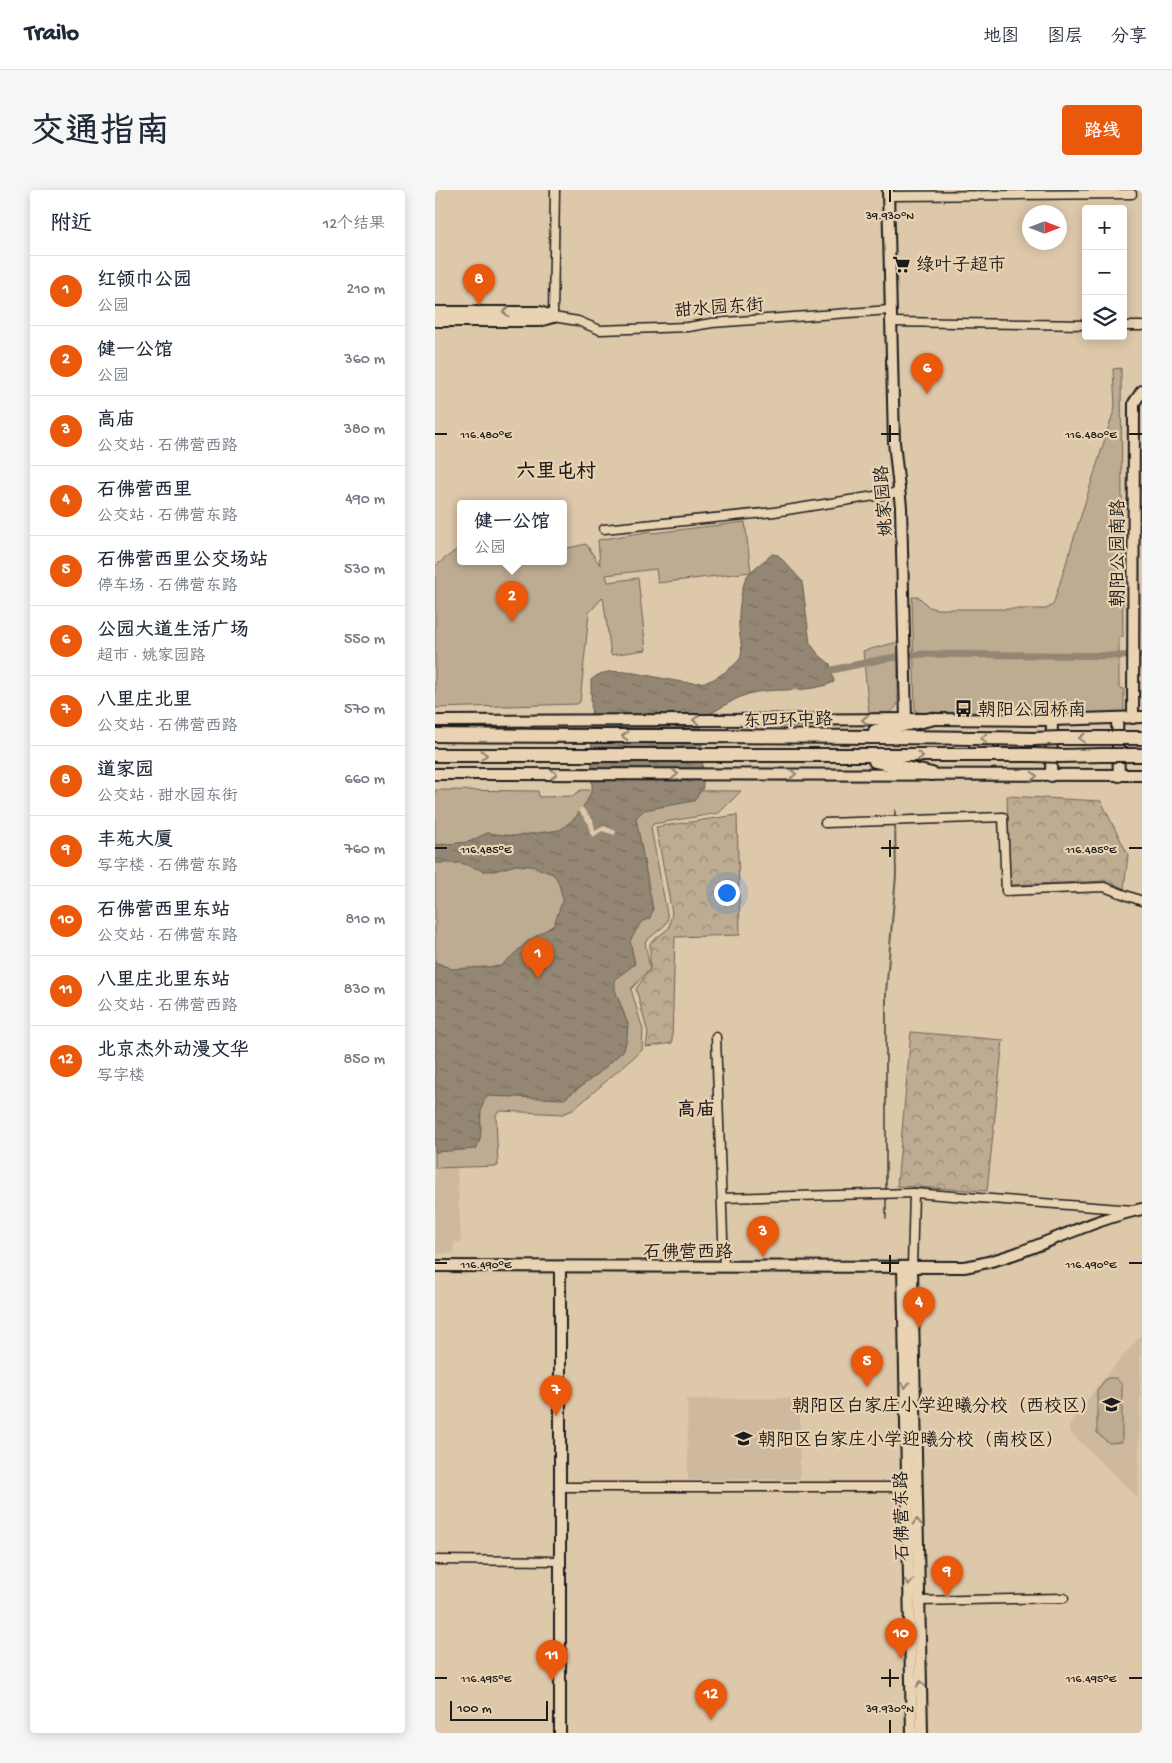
<!DOCTYPE html>
<html lang="zh">
<meta charset="utf-8">
<style>
body{margin:0;font-family:"Gochi Hand","LXGW WenKai TC",sans-serif;background:#f6f6f7;color:#1f2937}
.controls{position:absolute;right:15px;top:15px;display:grid;overflow:hidden;border-radius:5px;box-shadow:0 2px 12px #0003}
.controls button{width:45px;height:45px;display:grid;place-items:center;padding:0;border:0;border-bottom:1px solid #e0e1e3;background:#fff;color:#1f2937;font:25px sans-serif}
.compass{position:absolute;left:587px;top:15px;width:45px;height:45px;border-radius:50%;background:#fff;box-shadow:0 2px 12px #0003;rotate:90deg}
.scale{position:absolute;left:15px;bottom:12px;width:98px;box-sizing:border-box;padding-left:5px;border:2px solid #1c1c1c;border-top:0;font-size:14px;line-height:18px;white-space:nowrap;color:#1c1c1c;-webkit-text-stroke:4px #ead3b3;paint-order:stroke}
.you{position:absolute;left:291px;top:702px;width:18px;height:18px;margin:-12px;border:4px solid #fff;border-radius:50%;background:#1a73e8;box-shadow:0 0 0 8px #1a73e833}
.badge{display:grid;place-items:center;width:32px;height:32px;border-radius:50%;background:#ea580c;color:#fff;font-size:16px;font-weight:700}
.pin{position:absolute;translate:-50% -41px;filter:drop-shadow(0 1px 2px #0008)}
.pin::after{content:'';position:absolute;top:26px;width:18px;height:15px;background:inherit;clip-path:polygon(0 0,100% 0,50% 100%)}
.popup{position:absolute;left:22px;top:310px;width:110px;height:65px;box-sizing:border-box;display:grid;place-content:center;border-radius:5px;background:#fff;filter:drop-shadow(0 1px 4px #0005);font-size:16px;white-space:nowrap;color:#747a83}
.popup b{font-size:19px;color:#1f2937}
.popup::after{content:'';position:absolute;left:50%;top:100%;margin-left:-10px;border:10px solid transparent;border-top-color:#fff}
.list{margin:0;padding:0;list-style:none}
h2{display:flex;justify-content:space-between;align-items:center;height:65px;margin:0;padding:0 20px;font-size:21px}
h2 small{font-size:16px;font-weight:400;color:#747a83}
.list li{display:grid;grid-template-columns:32px 1fr auto;gap:15px;align-items:center;box-sizing:border-box;height:70px;padding:0 20px;border-top:1px solid #e0e1e3}
.list b{display:block;font-size:19px;white-space:nowrap}
.list p{margin:0;font-size:16px;white-space:nowrap;color:#747a83}
.list em{font-size:16px;font-style:normal;color:#747a83}
.icon{flex:none;width:28px;height:28px;fill:none;stroke:currentColor;stroke-width:2;stroke-linecap:round;stroke-linejoin:round}
.map{position:relative;flex:none;width:707px;height:1543px;overflow:hidden;border-radius:5px}
header{display:flex;align-items:center;gap:30px;box-sizing:border-box;height:70px;padding:0 25px;background:#fff;border-bottom:1px solid #e0e1e3}
header strong{font-size:24px}
nav{display:flex;gap:28px;margin-inline-start:auto;font-size:18px}
.intro{display:flex;align-items:center;justify-content:space-between;box-sizing:border-box;height:120px;padding:0 30px}
h1{margin:0;font-size:35px}
.button{padding:12px 22px;border-radius:5px;background:#ea580c;color:#fff;font-size:18px;font-weight:700}
main{display:flex;gap:30px;padding:0 30px}
aside{flex:1;background:#fff;border-radius:5px;box-shadow:0 2px 12px #0003}
.map>svg:first-child{display:block}
.built{fill:#ceb99e}
.green{fill:#bdab92;stroke:#6c6457}
.forest{fill:url(#forest-crowns);stroke:#6c6457}
.water{fill:url(#water-ripples);stroke:#635c50}
.pier{fill:#dec8aa}
.lines{fill:none;stroke-linecap:round;stroke-linejoin:round}
.stream{stroke:#635c50;stroke-width:2}
.canal{stroke:#938673;stroke-width:7}
.minor-casing{stroke:#1c1c1c;stroke-width:11}
.tertiary-casing{stroke:#1c1c1c;stroke-width:14}
.trunk-casing{stroke:#1c1c1c;stroke-width:16}
.minor{stroke:#ead3b3;stroke-width:8}
.tertiary{stroke:#ead3b3;stroke-width:10}
.trunk{stroke:#ead3b3;stroke-width:12}
.trunk-bridge-casing{stroke:#1c1c1c;stroke-width:16;stroke-linecap:butt}
.trunk-bridge{stroke:#ead3b3;stroke-width:12}
.oneway{stroke:#8d816f}
.ticks{fill:none;stroke:#1c1c1c;stroke-width:2}
.labels{text-anchor:middle;stroke-width:4.5;stroke-linejoin:round;paint-order:stroke}
.poi-label{font-size:18px;fill:#1c1c1c;stroke:#ead3b3;text-anchor:start}
.street-label{font-size:18px;fill:#1c1c1c;stroke:#ead3b3}
.neighbourhood-label{font-size:19px;font-weight:bold;fill:#1c1c1c;stroke:#ead3b3}
.quarter-label{font-size:20px;font-weight:bold;fill:#1c1c1c;stroke:#ead3b3}
.ticks-label{font-size:12px;text-anchor:middle;fill:#1c1c1c;stroke:#ead3b3;stroke-width:4.5;stroke-linejoin:round;paint-order:stroke}
</style>
<header>
<strong>Trailo</strong>
<nav><a>地图</a><a>图层</a><a>分享</a></nav>
</header>
<div class="intro"><h1>交通指南</h1><a class="button">路线</a></div>
<main>
<aside>
<h2>附近<small>12个结果</small></h2>
<ul class="list">
<li><span class="badge">1</span><div><b>红领巾公园</b><p>公园</p></div><em>210 m</em></li>
<li><span class="badge">2</span><div><b>健一公馆</b><p>公园</p></div><em>360 m</em></li>
<li><span class="badge">3</span><div><b>高庙</b><p>公交站 · 石佛营西路</p></div><em>380 m</em></li>
<li><span class="badge">4</span><div><b>石佛营西里</b><p>公交站 · 石佛营东路</p></div><em>490 m</em></li>
<li><span class="badge">5</span><div><b>石佛营西里公交场站</b><p>停车场 · 石佛营东路</p></div><em>530 m</em></li>
<li><span class="badge">6</span><div><b>公园大道生活广场</b><p>超市 · 姚家园路</p></div><em>550 m</em></li>
<li><span class="badge">7</span><div><b>八里庄北里</b><p>公交站 · 石佛营西路</p></div><em>570 m</em></li>
<li><span class="badge">8</span><div><b>道家园</b><p>公交站 · 甜水园东街</p></div><em>660 m</em></li>
<li><span class="badge">9</span><div><b>丰苑大厦</b><p>写字楼 · 石佛营东路</p></div><em>760 m</em></li>
<li><span class="badge">10</span><div><b>石佛营西里东站</b><p>公交站 · 石佛营东路</p></div><em>810 m</em></li>
<li><span class="badge">11</span><div><b>八里庄北里东站</b><p>公交站 · 石佛营西路</p></div><em>830 m</em></li>
<li><span class="badge">12</span><div><b>北京杰外动漫文华</b><p>写字楼</p></div><em>850 m</em></li>
</ul>
</aside>
<div class="map">
<svg width="707" height="1543" viewBox="0 0 707 1543">
<defs>
<pattern id="forest-crowns" width="20" height="18" patternUnits="userSpaceOnUse" patternTransform="scale(1.25)"><rect width="20" height="18" fill="#bdab92"/><path d="M2 6a3 3 0 1 1 6 0M12 15a3 3 0 1 1 6 0" fill="none" stroke="#998a76"/></pattern>
<pattern id="water-ripples" width="26" height="14" patternUnits="userSpaceOnUse" patternTransform="scale(1.25)"><rect width="26" height="14" fill="#938673"/><path d="M2 4q2-2 4 0t4 0M15 11q2-2 4 0t4 0" fill="none" stroke="#776d5e"/></pattern>
</defs>
<rect width="100%" height="100%" fill="#dec8aa"/>
<filter id="ink" filterUnits="userSpaceOnUse"><feTurbulence type="fractalNoise" baseFrequency=".02" numOctaves="2"/><feDisplacementMap in="SourceGraphic" scale="10" xChannelSelector="R" yChannelSelector="G"/><feConvolveMatrix kernelMatrix="1 2 1 2 8 2 1 2 1" color-interpolation-filters="sRGB"/></filter>
<g filter="url(#ink)">
<g class="built">
<polygon points="465,0 583,0 583,1 469,3"/>
<polygon points="22,977 26,1052 19,1052 19,1063 0,1064 0,978"/>
<polygon points="706,1145 703,1308 634,1241 634,1236 664,1194"/>
<polygon points="365,1208 365,1289 253,1290 252,1209"/>
</g>
<g class="green">
<polygon points="686,178 688,447 684,447 684,498 689,499 689,521 687,524 654,524 644,520 619,519 617,524 610,526 535,522 487,523 480,521 477,407 484,407 494,417 502,419 611,419 618,415 680,217 678,179"/>
<polygon points="310,332 316,382 223,393 221,379 171,385 173,392 203,388 211,460 176,465 168,407 154,423 145,512 142,514 0,518 0,376 24,358 26,358 26,371 128,371 128,359 151,354 165,375 163,350 216,341 217,343"/>
<path d="M463 452V513C457 527 447 524 434 524L428 461Z"/>
<polygon points="0,600 103,601 104,607 137,606 146,600 306,601 284,623 218,634 216,638 233,729 230,735 210,752 215,779 196,799 208,840 207,860 138,920 128,924 66,921 61,924 63,976 0,978"/>
<polygon points="672,1188 681,1188 687,1195 687,1252 674,1253 662,1243 662,1200"/>
</g>
<g class="forest">
<polygon points="572,606 666,611 693,665 689,699 674,691 575,695"/>
<polygon points="302,625 305,745 240,747 237,853 211,857 213,843 201,799 215,779 215,753 234,738 237,723 221,637"/>
<polygon points="476,842 568,850 552,1001 462,996"/>
</g>
<path class="water" d="M337 364 343 365 367 391 375 453 383 464 395 474 399 492C375 503 348 498 322 502 302 505 284 520 266 529L268 598 259 611 209 620 201 628 218 719 215 728 206 732 195 751 200 774 180 789V800L193 834 192 848 189 860 164 883 129 909 52 906C39 926 52 940 41 959L0 962V772L17 779 66 776 93 751 119 735 128 709 123 691 118 684 96 676 81 675 59 681H49L26 673H0V655L34 652 52 643 79 646 125 640 140 628 152 611 157 600 156 490C179 466 243 501 274 491 281 489 305 473 306 466 308 457 304 445 304 436 303 423 306 402 310 390 313 381 330 371 337 364Z"/>
<polygon class="pier" points="147,617 158,630 160,641 169,636 181,641 180,645 167,641 158,647 155,644 154,634 143,620"/>
<g class="lines">
<g class="stream">
<polyline points="460,620 460,628"/>
<polyline points="451,1000 451,803 461,685 460,633"/>
<polyline points="451,1005 451,1028"/>
</g>
<polyline class="canal" points="397,480 448,469 486,464 707,466"/>
<defs>
<g id="minor">
<polyline points="120,0 118,127 143,131 165,140 253,137 277,133 455,120"/>
<polyline points="453,6 697,4"/>
<polyline points="455,132 651,135"/>
<polyline points="688,136 707,136"/>
<polyline points="169,339 339,322 465,302"/>
<polyline points="390,633 568,627 571,701 669,697 707,711"/>
<polyline points="281,847 289,1077"/>
<polyline points="287,1008 479,1003 698,1020"/>
<polyline points="477,1077 479,1003"/>
<polyline points="125,1297 472,1297"/>
<polyline points="0,1370 125,1371"/>
<polyline points="484,1411 629,1408"/>
</g>
<g id="tertiary">
<polyline points="453,0 459,252 466,317 471,530"/>
<polyline points="0,122 105,122 118,127"/>
<polyline points="0,131 104,131 118,127"/>
<polyline points="698,528 699,213 707,201"/>
<polyline points="682,529 684,586"/>
<polyline points="0,531 496,529 617,530 707,527"/>
<polyline points="0,584 707,585"/>
<polyline points="616,586 617,530"/>
<path d="M0 1076 529 1077C592 1067 645 1032 707 1019"/>
<polyline points="125,1077 125,1543"/>
<polyline points="468,1077 477,1543"/>
<polyline points="477,1077 487,1543"/>
</g>
<g id="trunk">
<polyline points="440,541 496,529"/>
<path d="M0 545C199 547 399 545 598 549"/>
<polyline points="626,548 667,548"/>
<polyline points="0,565 598,565"/>
<polyline points="626,566 666,565"/>
<polyline points="440,571 497,584"/>
</g>
</defs>
<use href="#minor" class="minor-casing"/>
<use href="#tertiary" class="tertiary-casing"/>
<use href="#trunk" class="trunk-casing"/>
<use href="#minor" class="minor"/>
<use href="#tertiary" class="tertiary"/>
<use href="#trunk" class="trunk"/>
<defs>
<g id="trunk-bridge">
<polyline points="667,548 707,548"/>
<polyline points="598,549 626,548"/>
<polyline points="598,565 626,566"/>
<polyline points="666,565 707,565"/>
</g>
</defs>
<use href="#trunk-bridge" class="trunk-bridge-casing"/>
<use href="#trunk-bridge" class="trunk-bridge"/>
</g>
<defs><path id="oneway-chevron" d="M-2-3.5L2.5 0L-2 3.5" fill="none" stroke-width="1.6" stroke-linecap="round" stroke-linejoin="round" transform="scale(1.25)"/></defs>
<g class="oneway">
<use href="#oneway-chevron" transform="translate(71 122) rotate(180)"/>
<use href="#oneway-chevron" transform="translate(261 530) rotate(180)"/>
<use href="#oneway-chevron" transform="translate(430 530) rotate(180)"/>
<use href="#oneway-chevron" transform="translate(190 546) rotate(-180)"/>
<use href="#oneway-chevron" transform="translate(549 548) rotate(-179)"/>
<use href="#oneway-chevron" transform="translate(647 548) rotate(-180)"/>
<use href="#oneway-chevron" transform="translate(49 565)"/>
<use href="#oneway-chevron" transform="translate(485 566)"/>
<use href="#oneway-chevron" transform="translate(119 584)"/>
<use href="#oneway-chevron" transform="translate(240 584)"/>
<use href="#oneway-chevron" transform="translate(358 584) rotate(1)"/>
<use href="#oneway-chevron" transform="translate(599 586) rotate(1)"/>
<use href="#oneway-chevron" transform="translate(470 1195) rotate(89)"/>
<use href="#oneway-chevron" transform="translate(482 1332) rotate(-91)"/>
<use href="#oneway-chevron" transform="translate(474 1392) rotate(89)"/>
<use href="#oneway-chevron" transform="translate(486 1494) rotate(-91)"/>
</g>
</g>
<path class="ticks" d="M455 0V12M455 235V252M0 244H12M446 244H464M694 244H707M455 650V667M0 658H12M446 658H464M694 658H707M455 1065V1082M0 1073H12M446 1073H464M694 1073H707M455 1479V1497M0 1488H12M446 1488H464M694 1488H707M455 1530V1543"/>
<defs>
<symbol id="supermarket-bare" viewBox="-9 -9 18 18"><path d="M-6-5.5h2.5l.6 2H6L4.5 2H-2.5L-4.4-4H-6ZM-1.5 3.2a1.3 1.3 0 1 0 .1 0ZM3 3.2a1.3 1.3 0 1 0 .1 0Z" fill="#1c1c1c" stroke="#ead3b3" stroke-width="2.5" paint-order="stroke"/></symbol>
<symbol id="bus-bare" viewBox="-9 -9 18 18"><path d="M-5-6H5V4H4V6H2V4H-2V6H-4V4H-5ZM-3.5-4V0h7V-4ZM-3.5 1.2v1.5H-2V1.2ZM2 1.2v1.5H3.5V1.2Z" fill="#1c1c1c" stroke="#ead3b3" stroke-width="2.5" paint-order="stroke"/></symbol>
<symbol id="school-bare" viewBox="-9 -9 18 18"><path d="M0-5L7-2L0 1L-7-2ZM-4 1L0 2.5L4 1V4Q0 6-4 4Z" fill="#1c1c1c" stroke="#ead3b3" stroke-width="2.5" paint-order="stroke"/></symbol>
</defs>
<g fill-rule="evenodd">
<use href="#supermarket-bare" x="454" y="62" width="25" height="25"/>
<use href="#bus-bare" x="516" y="506" width="25" height="25"/>
<use href="#school-bare" x="664" y="1202" width="25" height="25"/>
<use href="#school-bare" x="296" y="1236" width="25" height="25"/>
</g>
<g class="labels">
<g class="poi-label">
<text x="481" y="80">绿叶子超市</text>
<text x="543" y="525">朝阳公园桥南</text>
<text x="663" y="1221" text-anchor="end">朝阳区白家庄小学迎曦分校（西校区）</text>
<text x="323" y="1255">朝阳区白家庄小学迎曦分校（南校区）</text>
</g>
<g class="street-label">
<text transform="translate(284 117) rotate(-4)" y="6">甜水园东街</text>
<text transform="translate(448 311) rotate(-94)" y="6">姚家园路</text>
<text transform="translate(682 363) rotate(-90)" y="6">朝阳公园南路</text>
<text transform="translate(353 529) rotate(-1)" y="6">东四环中路</text>
<text x="253" y="1067">石佛营西路</text>
<text transform="translate(466 1326) rotate(-91)" y="6">石佛营东路</text>
</g>
<g class="neighbourhood-label">
<text x="261" y="925">高庙</text>
</g>
<g class="quarter-label">
<text x="121" y="287">六里屯村</text>
</g>
</g>
<g class="ticks-label">
<text x="455" y="29">39.930°N</text>
<text x="656" y="248">116.480°E</text>
<text x="51" y="248">116.480°E</text>
<text x="656" y="663">116.485°E</text>
<text x="51" y="663">116.485°E</text>
<text x="656" y="1078">116.490°E</text>
<text x="51" y="1078">116.490°E</text>
<text x="51" y="1492">116.495°E</text>
<text x="656" y="1492">116.495°E</text>
<text x="455" y="1522">39.930°N</text>
</g>
</svg>
<div class="controls">
<button>+</button>
<button>−</button>
<button><svg class="icon" aria-label="layers" viewBox="0 0 24 24"><path d="M12 4l9 5-9 5-9-5zM3 14l9 5 9-5"/></svg></button>
</div>
<svg class="compass" viewBox="-18 -18 36 36"><path d="M0-13l5 13h-10z" fill="#e53935"/><path d="M0 13l5-13h-10z" fill="#747a83"/></svg>
<div class="scale">100 m</div>
<div class="you"></div>
<div class="pin badge" style="left:103px;top:789px">1</div>
<div class="pin badge" style="left:77px;top:432px">2</div>
<div class="popup"><b>健一公馆</b>公园</div>
<div class="pin badge" style="left:328px;top:1067px">3</div>
<div class="pin badge" style="left:484px;top:1138px">4</div>
<div class="pin badge" style="left:432px;top:1197px">5</div>
<div class="pin badge" style="left:492px;top:204px">6</div>
<div class="pin badge" style="left:121px;top:1226px">7</div>
<div class="pin badge" style="left:44px;top:115px">8</div>
<div class="pin badge" style="left:512px;top:1407px">9</div>
<div class="pin badge" style="left:466px;top:1469px">10</div>
<div class="pin badge" style="left:117px;top:1491px">11</div>
<div class="pin badge" style="left:276px;top:1530px">12</div>
</div>
</main>
